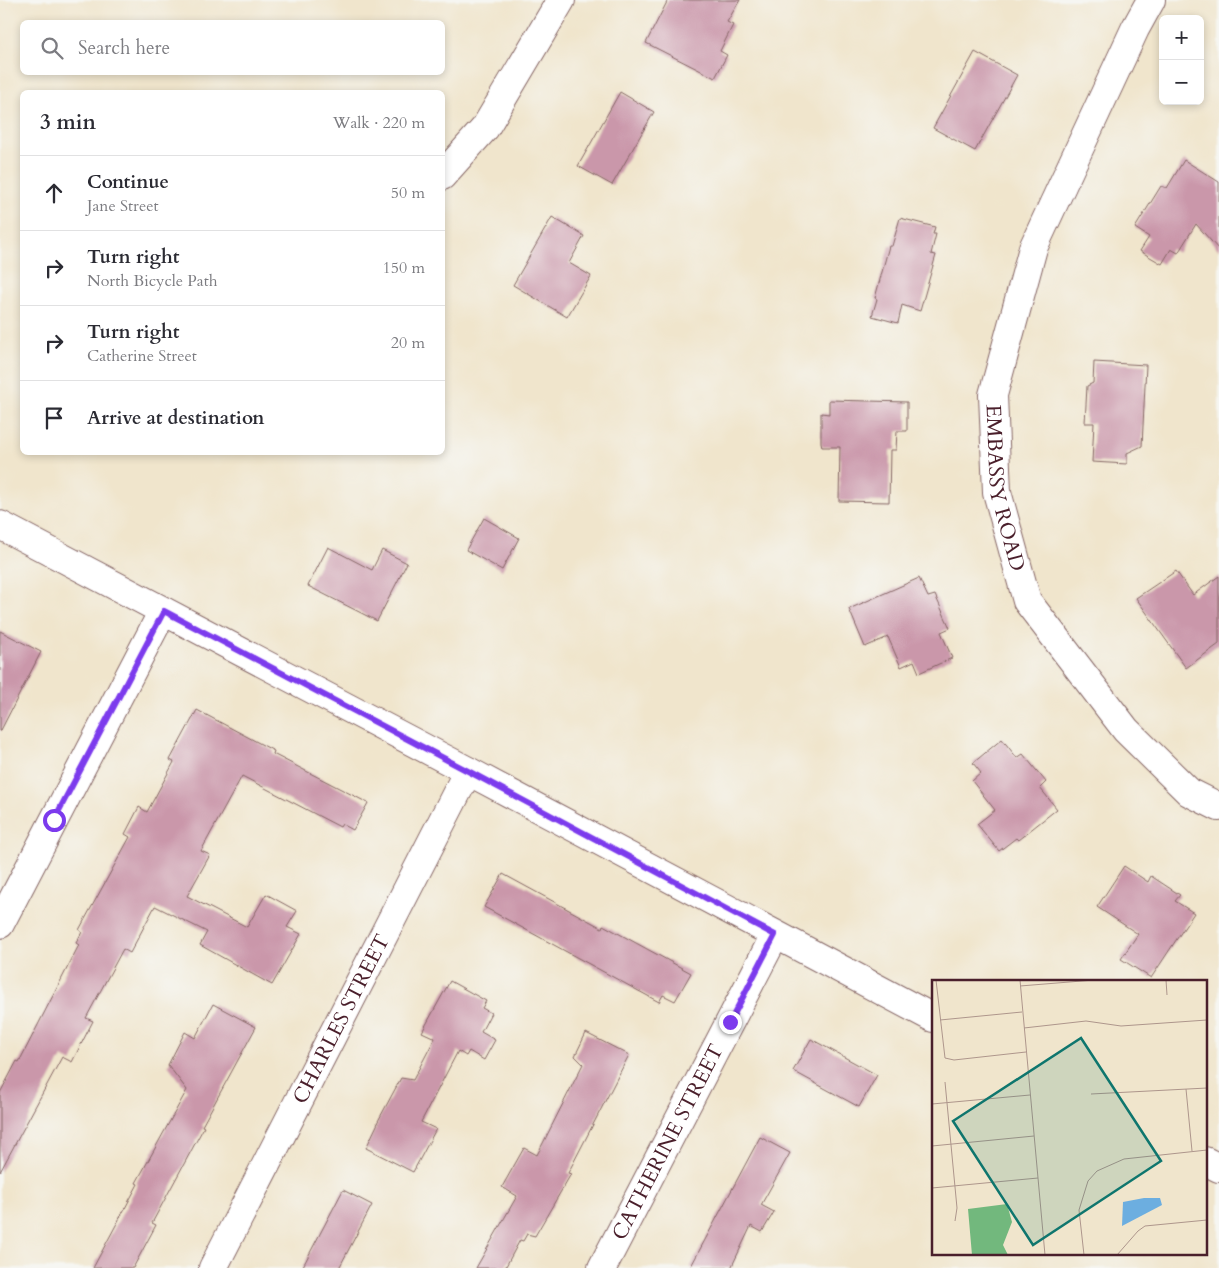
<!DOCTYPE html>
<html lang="en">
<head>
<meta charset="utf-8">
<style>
	body { margin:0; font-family:Cardo,serif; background:#f2f2f3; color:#2b2b33 }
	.controls { position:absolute; right:15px; top:15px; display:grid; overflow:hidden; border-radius:8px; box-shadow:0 2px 8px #0003 }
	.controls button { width:45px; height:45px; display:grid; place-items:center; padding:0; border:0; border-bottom:1px solid #e1e1e2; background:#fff; color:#2b2b33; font:25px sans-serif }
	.stop { position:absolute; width:15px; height:15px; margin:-11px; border:4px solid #7c3aed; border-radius:50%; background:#fff }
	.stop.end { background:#7c3aed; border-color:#fff; box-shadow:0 1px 5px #0008 }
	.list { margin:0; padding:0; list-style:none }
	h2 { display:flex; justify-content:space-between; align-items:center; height:65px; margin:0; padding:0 20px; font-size:21px }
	h2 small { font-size:16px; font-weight:400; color:#7c7c81 }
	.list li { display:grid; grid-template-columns:32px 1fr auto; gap:15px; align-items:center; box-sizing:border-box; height:75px; padding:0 20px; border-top:1px solid #e1e1e2 }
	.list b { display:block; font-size:19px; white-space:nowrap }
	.list p { margin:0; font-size:16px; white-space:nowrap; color:#7c7c81 }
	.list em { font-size:16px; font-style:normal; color:#7c7c81 }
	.icon { flex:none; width:28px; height:28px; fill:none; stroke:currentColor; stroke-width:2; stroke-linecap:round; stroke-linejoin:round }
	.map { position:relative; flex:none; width:1219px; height:1268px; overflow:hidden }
	.search { position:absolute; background:#fff; box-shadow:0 2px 8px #0003; left:20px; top:20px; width:425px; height:55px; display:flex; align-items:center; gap:12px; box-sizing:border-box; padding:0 18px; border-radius:8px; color:#7c7c81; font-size:19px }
	.panel { position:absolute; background:#fff; box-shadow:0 2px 8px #0003; left:20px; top:90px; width:425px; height:365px; border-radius:8px }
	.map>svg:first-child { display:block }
	.building { fill:#ca97aa }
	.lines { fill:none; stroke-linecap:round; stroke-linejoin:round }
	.minor-casing { stroke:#846463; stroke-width:30 }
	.minor { stroke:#fff; stroke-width:28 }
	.route { stroke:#7c3aed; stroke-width:6 }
	.labels { text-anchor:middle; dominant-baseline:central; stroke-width:4; stroke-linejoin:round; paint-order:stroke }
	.street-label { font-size:21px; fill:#4a1f2b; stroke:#f6f6f2 }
	.inset-road { fill:none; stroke:#ae968c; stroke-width:1 }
	.view { fill:#0f766e; fill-opacity:0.15; stroke:#0f766e; stroke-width:2.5 }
	.inset-edge { fill:none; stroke:#4a1f2b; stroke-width:2.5 }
</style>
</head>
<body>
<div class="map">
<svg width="1219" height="1268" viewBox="0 0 1219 1268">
	<rect width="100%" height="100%" fill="#f6f6f2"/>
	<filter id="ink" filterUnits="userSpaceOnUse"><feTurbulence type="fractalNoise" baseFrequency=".02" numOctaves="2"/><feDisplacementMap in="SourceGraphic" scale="10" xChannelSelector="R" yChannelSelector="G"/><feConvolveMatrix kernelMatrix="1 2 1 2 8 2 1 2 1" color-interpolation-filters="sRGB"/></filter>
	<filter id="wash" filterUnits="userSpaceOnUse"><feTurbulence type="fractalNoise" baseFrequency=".0096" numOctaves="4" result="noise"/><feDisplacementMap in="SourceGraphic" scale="20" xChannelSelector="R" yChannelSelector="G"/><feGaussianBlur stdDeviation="1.12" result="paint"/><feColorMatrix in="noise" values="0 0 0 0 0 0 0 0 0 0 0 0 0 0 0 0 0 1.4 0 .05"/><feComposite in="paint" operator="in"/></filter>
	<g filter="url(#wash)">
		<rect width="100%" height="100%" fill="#f0e5cc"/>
		<g id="blocks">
			<g class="building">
				<path d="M668,0H740L727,22L733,25L720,51L727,55L715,78L646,43Z"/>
				<path d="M975,52L1017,75L975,151L933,128Z"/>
				<path d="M620,92L654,112L612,185L578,166Z"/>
				<path d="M1184,160L1219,182V250L1196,224L1178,253L1171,249L1162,264L1140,251L1149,237L1135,228L1161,186L1167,188Z"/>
				<path d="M552,217L584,236L569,263L591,276L567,317L513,285Z"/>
				<path d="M900,218L935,227L933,234H936L931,254L936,255L920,311L902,305L898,323L872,316L877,299L875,298L889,246H892Z"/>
				<path d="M1094,362L1146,365L1142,446L1127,453V464L1092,462L1094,423H1085L1087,386L1093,383Z"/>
				<path d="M829,400L907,402V431H897L896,450H890L889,502L839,501L840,447H822L821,442V413L829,414Z"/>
				<path d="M484,518L519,538L502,570L466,550Z"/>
				<path d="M328,547L372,570L382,550L407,563L377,621L308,586Z"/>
				<path d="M1176,571L1193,595L1219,576V644L1186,668L1136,598Z"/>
				<path d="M919,578L928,597L935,595L950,628L941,632L952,658L919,673L914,661L901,667L888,637L865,647L849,609Z"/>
				<path d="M0,631L41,652L0,732Z"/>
				<path d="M197,710L274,751L273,754L368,803L353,830L342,824L340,827L242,776L201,851L210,855L187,896L247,927L266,894L297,911L287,927L301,934L272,985L200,945L207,932L155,906L130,953L123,949L86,1018L93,1021L72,1062L62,1057L0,1172V1093L17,1061L19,1062L79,945L76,943L82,932L79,930L130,837L125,834L139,807L147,812L174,762L170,760Z"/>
				<path d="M1002,739L1017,758L1023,754L1046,782L1040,788L1057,809L1018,840L1016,838L999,851L977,824L995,810L972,781L981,773L973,763Z"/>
				<path d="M1124,866L1148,882L1151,876L1180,895L1175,901L1194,913L1151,978L1121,959L1138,934L1097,907Z"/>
				<path d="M503,874L602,928L603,925L691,973L675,1001L663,995L659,1002L484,907Z"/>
				<path d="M450,981L486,1001L482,1008L491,1013L481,1032L495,1040L484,1060L469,1051L466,1056L458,1051L421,1122L436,1129L413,1172L366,1148L378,1123H377L401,1078L413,1080L435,1038L422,1032Z"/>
				<path d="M213,1004L256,1027L202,1126L204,1127L152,1223L156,1225L133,1268H93L138,1184L136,1183L187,1090L168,1065L185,1032L195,1038Z"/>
				<path d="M586,1033L629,1055L568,1173L571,1174L535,1236L527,1234L523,1241L520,1240L505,1268H476L517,1196L502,1187L524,1148L537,1155L583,1064L575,1056Z"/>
				<path d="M811,1039L877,1075L859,1107L793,1071Z"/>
				<path d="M760,1137L790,1153L761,1205L774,1212L762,1232L751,1226L731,1268H690Z"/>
				<path d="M343,1190L372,1205L339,1268H302Z"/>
			</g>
		</g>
	</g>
	<g filter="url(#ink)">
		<use href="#blocks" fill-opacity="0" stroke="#846463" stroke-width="1"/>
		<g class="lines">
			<defs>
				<g id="minor">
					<path id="s1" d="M1151,0L1135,29L1033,248L993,395L997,492L1027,601L1126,730L1189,792L1219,807"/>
					<path d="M442,176L485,128L561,0"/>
					<path d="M0,525L468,771L933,1018"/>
					<path d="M0,924L163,611"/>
					<path d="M1205,1161L1219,1168"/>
					<path id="s2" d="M213,1268L468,771"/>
					<path id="s3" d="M602,1268L775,935"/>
				</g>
			</defs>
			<use href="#minor" class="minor-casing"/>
			<use href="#minor" class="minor"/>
		</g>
	</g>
	<g class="lines" filter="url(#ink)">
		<path class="route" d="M54,820L164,611L468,771L775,935L730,1022"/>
	</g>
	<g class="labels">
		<g class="street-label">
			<text stroke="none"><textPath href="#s1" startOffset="521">EMBASSY ROAD</textPath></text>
			<text stroke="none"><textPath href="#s2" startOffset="280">CHARLES STREET</textPath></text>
			<text stroke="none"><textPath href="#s3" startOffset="142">CATHERINE STREET</textPath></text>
		</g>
	</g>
	<g transform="translate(932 980)">
		<rect width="275" height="275" fill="#f0e5cc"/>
		<path d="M75,224L80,242L71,265L76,275H40L36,229Z" fill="#72b87d"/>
		<path d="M212,218H228L230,225L190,246L191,222Z" fill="#6caee0"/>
		<path class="inset-road" d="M4,0L13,78L22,80L94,72M88,0L113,275M234,0L235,15M88,6L162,0M8,40L90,32M92,48L154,41L189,46L275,40M13,102L25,228L23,241M254,109L260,171M159,114L275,108M0,124L98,115M0,166L102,156M0,208L106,198M152,275L147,230L156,201L165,191L192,179L275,170M185,275L206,251L213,246L275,240"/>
		<path class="view" d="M149,58L229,181L101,265L21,141Z"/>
		<rect width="275" height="275" class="inset-edge"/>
	</g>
</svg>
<div class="controls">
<button>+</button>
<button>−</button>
</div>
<div class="stop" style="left:54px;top:820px"></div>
<div class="stop end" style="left:730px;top:1022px"></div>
<div class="search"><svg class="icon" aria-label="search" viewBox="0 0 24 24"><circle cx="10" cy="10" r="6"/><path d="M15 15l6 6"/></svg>Search here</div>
<section class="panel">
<h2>3 min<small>Walk · 220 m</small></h2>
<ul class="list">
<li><svg class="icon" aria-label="ahead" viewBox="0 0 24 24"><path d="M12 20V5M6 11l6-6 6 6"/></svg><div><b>Continue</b><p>Jane Street</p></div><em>50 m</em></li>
<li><svg class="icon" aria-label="right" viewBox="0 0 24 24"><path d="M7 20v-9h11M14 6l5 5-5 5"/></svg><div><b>Turn right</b><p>North Bicycle Path</p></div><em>150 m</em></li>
<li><svg class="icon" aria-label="right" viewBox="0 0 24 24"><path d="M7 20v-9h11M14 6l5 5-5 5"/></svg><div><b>Turn right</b><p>Catherine Street</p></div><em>20 m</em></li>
<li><svg class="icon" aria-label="arrive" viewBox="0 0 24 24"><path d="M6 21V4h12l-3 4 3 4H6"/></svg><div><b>Arrive at destination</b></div></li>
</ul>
</section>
</div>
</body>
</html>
